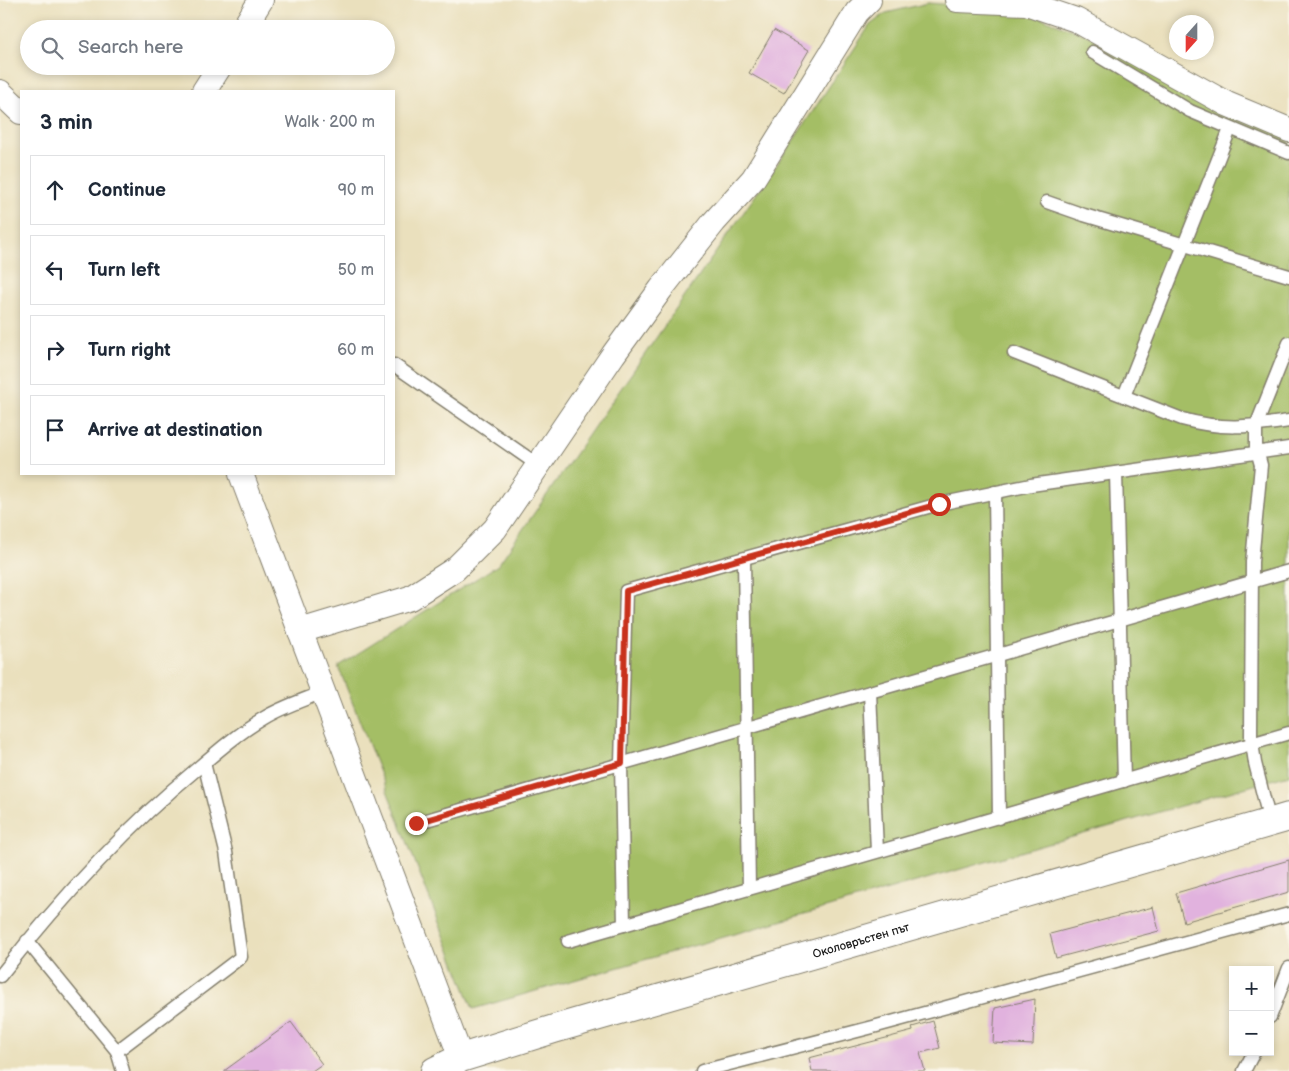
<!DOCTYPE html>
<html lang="en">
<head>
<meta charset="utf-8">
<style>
	body { margin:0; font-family:"Balsamiq Sans",sans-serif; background:#f2f2f3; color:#1f2937 }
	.controls { position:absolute; right:15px; bottom:15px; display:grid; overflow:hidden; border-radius:0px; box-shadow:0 2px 8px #0003 }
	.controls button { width:45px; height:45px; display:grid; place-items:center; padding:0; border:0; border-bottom:1px solid #e0e1e3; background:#fff; color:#1f2937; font:25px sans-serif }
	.compass { position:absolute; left:1169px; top:15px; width:45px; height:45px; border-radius:50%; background:#fff; box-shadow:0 2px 8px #0003; rotate:201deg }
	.stop { position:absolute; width:15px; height:15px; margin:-11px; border:4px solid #c8321e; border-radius:50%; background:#fff }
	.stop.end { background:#c8321e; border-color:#fff; box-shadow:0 1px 5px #0008 }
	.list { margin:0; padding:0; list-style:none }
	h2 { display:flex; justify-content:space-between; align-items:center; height:65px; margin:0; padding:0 20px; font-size:21px }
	h2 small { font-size:16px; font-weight:400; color:#747a83 }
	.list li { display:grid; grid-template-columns:32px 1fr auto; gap:15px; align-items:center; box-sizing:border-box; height:70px; margin:0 10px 10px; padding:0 10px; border:1px solid #e0e1e3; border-radius:0px }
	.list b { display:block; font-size:19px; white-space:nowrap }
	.list em { font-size:16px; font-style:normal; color:#747a83 }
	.icon { flex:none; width:28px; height:28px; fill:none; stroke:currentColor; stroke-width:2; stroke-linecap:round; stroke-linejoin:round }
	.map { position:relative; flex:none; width:1289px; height:1071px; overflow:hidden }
	.search { position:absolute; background:#fff; box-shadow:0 2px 8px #0003; left:20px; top:20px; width:375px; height:55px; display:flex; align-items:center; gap:12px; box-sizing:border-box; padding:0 18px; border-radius:28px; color:#747a83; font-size:19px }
	.panel { position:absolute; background:#fff; box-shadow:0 2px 8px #0003; left:20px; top:90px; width:375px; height:385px; border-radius:0px }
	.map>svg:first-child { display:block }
	.green { fill:#a4be65; stroke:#606d40 }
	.building { fill:#e1b2de }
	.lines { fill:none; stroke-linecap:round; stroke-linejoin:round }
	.lane-casing { stroke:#837e6c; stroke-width:15 }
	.street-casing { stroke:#837e6c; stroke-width:26 }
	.secondary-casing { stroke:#837e6c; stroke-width:30 }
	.lane { stroke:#fff; stroke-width:12 }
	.street { stroke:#fff; stroke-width:24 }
	.secondary { stroke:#fff; stroke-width:28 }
	.route { stroke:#c8321e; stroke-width:6 }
	.labels { text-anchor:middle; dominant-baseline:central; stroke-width:5; stroke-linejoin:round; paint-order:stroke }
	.street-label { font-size:12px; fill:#1c1c1c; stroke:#fbf7ec }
</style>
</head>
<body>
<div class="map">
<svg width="1289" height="1071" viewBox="0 0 1289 1071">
	<rect width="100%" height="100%" fill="#fbf7ec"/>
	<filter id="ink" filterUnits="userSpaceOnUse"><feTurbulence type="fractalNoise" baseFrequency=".02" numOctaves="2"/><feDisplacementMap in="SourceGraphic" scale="10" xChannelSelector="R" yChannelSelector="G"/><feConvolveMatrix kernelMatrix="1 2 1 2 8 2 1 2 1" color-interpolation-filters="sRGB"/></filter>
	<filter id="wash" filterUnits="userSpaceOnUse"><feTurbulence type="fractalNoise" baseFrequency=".0096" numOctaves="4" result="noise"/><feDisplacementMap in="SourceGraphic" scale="20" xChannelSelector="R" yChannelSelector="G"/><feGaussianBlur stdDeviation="1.12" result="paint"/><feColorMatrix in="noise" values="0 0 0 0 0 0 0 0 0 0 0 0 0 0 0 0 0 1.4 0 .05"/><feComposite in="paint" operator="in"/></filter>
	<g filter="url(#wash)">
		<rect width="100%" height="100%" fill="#eae0bd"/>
		<path class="green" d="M928,3L1020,10L1105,42L1289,138V775L473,1009L338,666L498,565L787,150L870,25L886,13Z"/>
		<g id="blocks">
			<g class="building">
				<path d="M774,30L809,50L784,93L749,73Z"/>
				<path d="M1289,860V892L1184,922L1176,893Z"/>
				<path d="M1153,907L1159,931L1056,958L1050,934Z"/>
				<path d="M1035,999L1033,1045L993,1043L995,1008Z"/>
				<path d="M933,1021L940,1048L920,1053L925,1071H812L809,1058L913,1031L912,1027Z"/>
				<path d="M291,1022L322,1064L312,1071H224Z"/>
			</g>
		</g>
	</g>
	<g filter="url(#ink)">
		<use href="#blocks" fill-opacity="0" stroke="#837e6c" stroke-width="1"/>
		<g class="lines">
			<defs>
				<g id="lane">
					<path d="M1092,52L1190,111L1289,153"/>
					<path d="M1047,202L1084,215L1289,276"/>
					<path d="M1014,353L1182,419C1221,430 1249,427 1289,421"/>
					<path d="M394,365L538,465"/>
					<path d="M1124,396L1230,129"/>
					<path d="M1116,473L1124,781"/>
					<path d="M995,492L999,818"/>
					<path d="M744,559L749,888"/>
					<path d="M870,692L877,851"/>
					<path d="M1270,822L1255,763L1251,736L1252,562L1261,465L1256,447V426L1289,343"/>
					<path d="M416,823L1289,571"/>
					<path d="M624,925L621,763L626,591L939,504L1031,485L1289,448"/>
					<path d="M27,941L117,1051L123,1071"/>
					<path d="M568,941L1289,733"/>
					<path d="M0,976C59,901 124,829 198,768C219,750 240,732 264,718C282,707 304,700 323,692"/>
					<path d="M1270,1017L1289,968"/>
					<path d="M117,1051L241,957L226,852L204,763"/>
					<path d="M702,1071L873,1027L1289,914"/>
					<path d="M1244,1071L1254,1052"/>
				</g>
				<g id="street">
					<path d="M957,0L1026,3L1076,20L1227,104L1289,130"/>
					<path d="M243,29L261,0"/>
					<path d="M204,91L220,66"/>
					<path d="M0,92L21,112"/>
					<path d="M241,474L461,1058"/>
					<path d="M300,631L410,598L455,569L495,529L613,355L661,289L714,222L753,179L857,12L869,0"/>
				</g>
				<g id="secondary">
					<path id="s1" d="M435,1071L461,1058L554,1029L1289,817"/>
				</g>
			</defs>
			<use href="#lane" class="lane-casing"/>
			<use href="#street" class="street-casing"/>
			<use href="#secondary" class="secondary-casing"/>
			<use href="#lane" class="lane"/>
			<use href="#street" class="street"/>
			<use href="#secondary" class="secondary"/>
		</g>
	</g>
	<g class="lines" filter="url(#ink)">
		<path class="route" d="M416,823L622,763L626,591L939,504"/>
	</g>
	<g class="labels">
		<g class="street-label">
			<text stroke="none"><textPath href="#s1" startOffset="446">Околовръстен път</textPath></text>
		</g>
	</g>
</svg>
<div class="controls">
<button>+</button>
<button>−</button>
</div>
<svg class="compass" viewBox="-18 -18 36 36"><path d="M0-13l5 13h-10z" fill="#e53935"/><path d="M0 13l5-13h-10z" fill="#747a83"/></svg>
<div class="stop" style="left:939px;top:504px"></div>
<div class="stop end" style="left:416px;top:823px"></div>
<div class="search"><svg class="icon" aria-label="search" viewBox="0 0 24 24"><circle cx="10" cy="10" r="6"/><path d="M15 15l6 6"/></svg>Search here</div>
<section class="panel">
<h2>3 min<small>Walk · 200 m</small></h2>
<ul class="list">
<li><svg class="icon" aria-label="ahead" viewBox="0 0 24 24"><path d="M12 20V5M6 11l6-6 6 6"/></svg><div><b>Continue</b></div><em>90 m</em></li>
<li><svg class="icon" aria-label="left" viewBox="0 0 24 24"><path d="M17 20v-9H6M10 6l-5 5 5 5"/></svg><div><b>Turn left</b></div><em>50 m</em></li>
<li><svg class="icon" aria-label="right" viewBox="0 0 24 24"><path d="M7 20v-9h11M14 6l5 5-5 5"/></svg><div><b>Turn right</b></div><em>60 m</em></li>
<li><svg class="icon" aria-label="arrive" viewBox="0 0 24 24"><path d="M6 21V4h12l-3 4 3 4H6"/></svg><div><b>Arrive at destination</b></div></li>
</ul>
</section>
</div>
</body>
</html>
